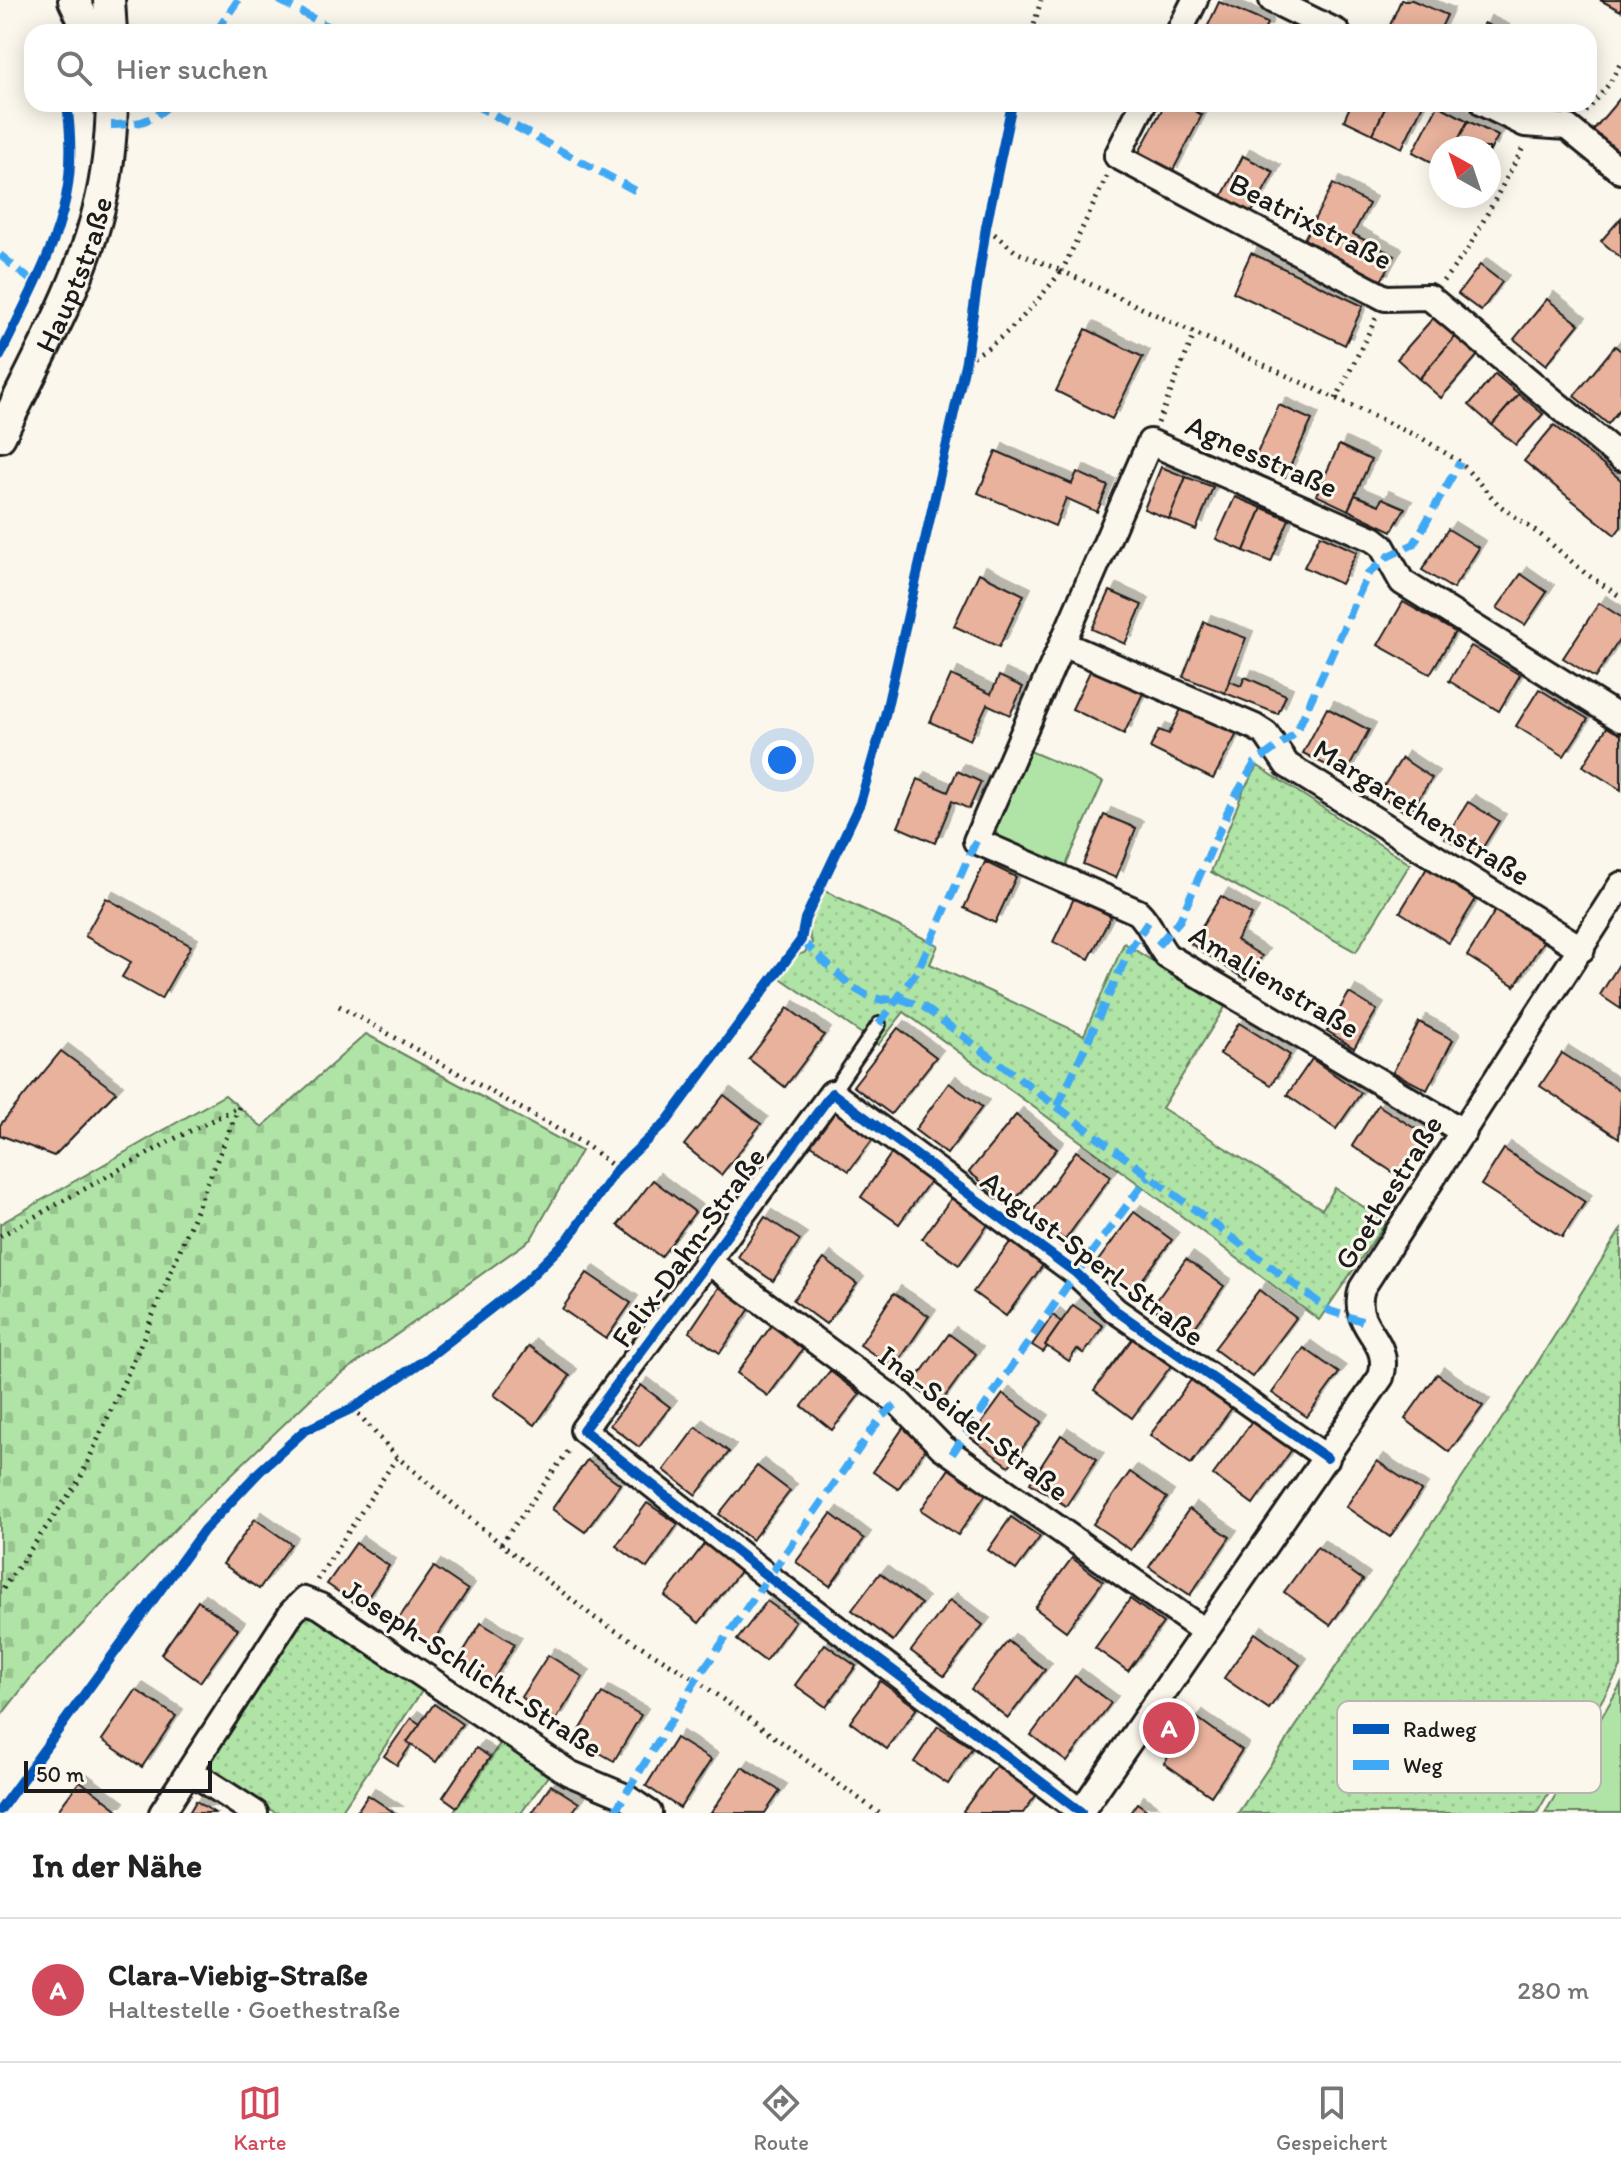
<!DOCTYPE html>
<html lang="de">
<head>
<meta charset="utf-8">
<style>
	body { margin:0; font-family:Itim,sans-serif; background:#f2f2f2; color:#222 }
	.compass { position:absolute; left:1429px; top:136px; width:72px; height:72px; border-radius:50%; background:#fff; box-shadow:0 4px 20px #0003; rotate:320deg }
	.scale { position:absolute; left:24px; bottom:20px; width:188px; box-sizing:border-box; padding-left:8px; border:4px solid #1c1c1c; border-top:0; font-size:22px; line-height:28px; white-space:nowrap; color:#1c1c1c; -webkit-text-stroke:6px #fbf7ec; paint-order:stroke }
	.you { position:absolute; left:782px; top:760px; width:28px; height:28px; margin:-20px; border:6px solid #fff; border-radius:50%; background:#1a73e8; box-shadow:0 0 0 12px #1a73e833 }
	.badge { display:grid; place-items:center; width:52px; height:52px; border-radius:50%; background:#d1495b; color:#fff; font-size:26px; font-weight:700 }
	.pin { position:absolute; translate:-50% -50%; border:4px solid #fff; box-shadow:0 2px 8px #0006 }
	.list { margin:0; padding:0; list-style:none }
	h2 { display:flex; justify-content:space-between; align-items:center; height:104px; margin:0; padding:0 32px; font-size:34px }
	h2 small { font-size:26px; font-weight:400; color:#767676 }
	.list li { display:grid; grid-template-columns:52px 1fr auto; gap:24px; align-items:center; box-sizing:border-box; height:144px; padding:0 32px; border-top:2px solid #e0e0e0 }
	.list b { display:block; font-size:30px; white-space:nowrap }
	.list p { margin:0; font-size:26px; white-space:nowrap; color:#767676 }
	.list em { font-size:26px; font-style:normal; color:#767676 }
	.icon { flex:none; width:44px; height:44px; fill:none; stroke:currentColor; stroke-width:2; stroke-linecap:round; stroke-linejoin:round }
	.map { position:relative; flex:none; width:1621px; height:1813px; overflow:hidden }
	.search { position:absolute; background:#fff; box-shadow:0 4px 20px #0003; left:24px; right:24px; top:24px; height:88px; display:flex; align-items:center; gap:20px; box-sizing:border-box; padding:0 28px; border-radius:24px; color:#767676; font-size:30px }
	.sheet { height:248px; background:#fff }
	nav { display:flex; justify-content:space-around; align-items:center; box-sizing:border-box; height:112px; border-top:2px solid #e0e0e0; background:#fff; font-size:22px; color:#767676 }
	nav a { display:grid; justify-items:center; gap:4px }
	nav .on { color:#d1495b }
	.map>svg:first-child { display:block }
	.grass { fill:url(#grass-dots); stroke:#668061; stroke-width:2 }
	.cemetery { fill:url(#cemetery-stones); stroke:#668061; stroke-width:2 }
	.garden { fill:#b0e4a6; stroke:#668061; stroke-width:2 }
	.building { fill:#e8b29c; stroke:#1c1c1c; stroke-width:2; filter:url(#shadow) }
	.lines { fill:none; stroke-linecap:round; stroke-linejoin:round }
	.service-casing { stroke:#1c1c1c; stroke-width:18 }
	.minor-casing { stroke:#1c1c1c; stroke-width:30 }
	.tertiary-casing { stroke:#1c1c1c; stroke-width:36 }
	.path { stroke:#1c1c1c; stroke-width:5; stroke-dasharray:2 6; stroke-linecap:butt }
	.service { stroke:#fbf7ec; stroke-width:12 }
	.minor { stroke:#fbf7ec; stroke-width:24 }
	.tertiary { stroke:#fbf7ec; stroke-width:30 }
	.quiet { stroke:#3fa9f5; stroke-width:8; stroke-dasharray:16 8; stroke-linecap:butt }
	.cycleway-casing { stroke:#fbf7ec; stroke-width:15 }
	.cycleway { stroke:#0057b8; stroke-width:10 }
	.labels { text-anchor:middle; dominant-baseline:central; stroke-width:6; stroke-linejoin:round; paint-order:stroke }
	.street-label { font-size:30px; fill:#1c1c1c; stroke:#fbf7ec }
	.key { fill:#fbf7ec; stroke:#b8b5ae; stroke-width:2 }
	.key-label { font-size:22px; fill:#1c1c1c }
</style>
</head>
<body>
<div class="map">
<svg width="1621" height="1813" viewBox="0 0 1621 1813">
	<defs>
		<pattern id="grass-dots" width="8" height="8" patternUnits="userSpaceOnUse" patternTransform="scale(2)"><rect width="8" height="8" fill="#b0e4a6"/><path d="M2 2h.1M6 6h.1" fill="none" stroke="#97c38e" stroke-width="1.8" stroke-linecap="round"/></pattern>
		<pattern id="cemetery-stones" width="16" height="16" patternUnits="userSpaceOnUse" patternTransform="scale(2)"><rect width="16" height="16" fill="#b0e4a6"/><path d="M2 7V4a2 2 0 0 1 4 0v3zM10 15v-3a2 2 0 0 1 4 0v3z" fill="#97c38e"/></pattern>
		<filter id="shadow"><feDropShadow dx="7" dy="-7" stdDeviation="0" flood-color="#0004"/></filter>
	</defs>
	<rect width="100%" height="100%" fill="#fbf7ec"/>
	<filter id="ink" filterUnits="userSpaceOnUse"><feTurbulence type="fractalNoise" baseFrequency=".0125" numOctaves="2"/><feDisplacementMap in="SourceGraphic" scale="16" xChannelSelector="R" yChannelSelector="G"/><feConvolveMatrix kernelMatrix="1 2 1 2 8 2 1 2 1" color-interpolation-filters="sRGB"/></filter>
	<g filter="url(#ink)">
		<g class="grass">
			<path d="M1258,766L1410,864L1356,952L1211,872L1244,789Z"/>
			<path d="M825,891L938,945L930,964L1084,1035L1124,943L1225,1007L1162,1108L1322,1209L1335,1188L1386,1222L1319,1320L1147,1190L904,1012L878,1045L779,977C786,967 792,955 804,953L812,943C804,924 815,907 825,891Z"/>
			<path d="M1621,1229V1667L1537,1813H1238L1515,1399Z"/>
			<path d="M307,1617H315L422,1691L340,1813H276L212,1773L208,1764L301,1622Z"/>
			<path d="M501,1742L548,1776L521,1813H453Z"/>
		</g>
		<path class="cemetery" d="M366,1034L581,1151L531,1239L323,1387L193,1511L33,1675L0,1717V1224L225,1095L262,1127Z"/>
		<g class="garden">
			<path d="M1025,749L1103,782L1063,872L999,839L993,825Z"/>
			<path d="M1621,1684V1813H1545Z"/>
		</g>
		<g class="building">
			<path d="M1401,0H1412L1447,15L1439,32H1387Z"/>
			<path d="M1600,0H1621V11Z"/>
			<path d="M1219,2L1267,23L1264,32H1205Z"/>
			<path d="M1484,23L1503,32H1480Z"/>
			<path d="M1621,97V162L1589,135Z"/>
			<path d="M1165,104H1182L1202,115L1171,174L1137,156Z"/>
			<path d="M1351,104H1387L1373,134L1344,120Z"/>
			<path d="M1387,104H1423L1402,148L1373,134Z"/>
			<path d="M1507,104H1532L1527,114Z"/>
			<path d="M1438,105L1468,121L1454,148H1441V167L1413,152Z"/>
			<path d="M1468,121L1498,136L1489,153V148H1454Z"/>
			<path d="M1243,156L1274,172L1251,214L1221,198Z"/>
			<path d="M1333,184L1369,204L1353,234L1395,256L1381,281L1304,239Z"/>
			<path d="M1621,218V258L1601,241Z"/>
			<path d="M1251,253L1363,306L1345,345L1233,292Z"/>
			<path d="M1480,265L1502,282L1481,311L1458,294Z"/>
			<path d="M1547,299L1579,324L1546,365L1514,339Z"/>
			<path d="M1434,317L1456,336L1419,379L1397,359Z"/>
			<path d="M1086,329L1143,357L1112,419L1056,391Z"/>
			<path d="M1456,336L1478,355L1441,398L1419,379Z"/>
			<path d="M1615,346L1621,351V408L1608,424L1574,396Z"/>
			<path d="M1495,374L1519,394L1492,425L1469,405Z"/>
			<path d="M1519,394L1543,414L1516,445L1492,425Z"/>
			<path d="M1279,405L1312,420L1285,477L1253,462Z"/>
			<path d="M1554,425L1621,480V527L1615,535L1524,461Z"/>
			<path d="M1339,445L1371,460L1348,510L1316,495Z"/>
			<path d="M996,451L1072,484L1077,472L1108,486L1097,512L1066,498L1055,526L978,493Z"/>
			<path d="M1161,467L1186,477L1169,519L1144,509Z"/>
			<path d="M1186,477L1213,487L1196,530L1169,519Z"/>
			<path d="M1355,495L1379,505L1382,498L1405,508L1392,531L1348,510Z"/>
			<path d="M1235,497L1262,508L1244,551L1216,539Z"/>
			<path d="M1262,508L1289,519L1271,562L1244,551Z"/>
			<path d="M1448,529L1479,548L1453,589L1422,570Z"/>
			<path d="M1320,535L1357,552L1341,584L1304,567Z"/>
			<path d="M979,573L1024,595L999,647L954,626Z"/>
			<path d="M1521,574L1547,592L1525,625L1497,608Z"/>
			<path d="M1110,591L1142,605L1125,644L1092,629Z"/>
			<path d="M1403,602L1455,632L1430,674L1378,645Z"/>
			<path d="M1599,603L1621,617V637L1595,678L1563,658Z"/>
			<path d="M1204,622L1246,638L1225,693L1183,677Z"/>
			<path d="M1471,646L1520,675L1499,711L1449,681Z"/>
			<path d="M1093,665L1145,689L1124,734L1072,709Z"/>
			<path d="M951,675L991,694L999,676L1023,687L1010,715L987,704L970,740L930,722Z"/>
			<path d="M1245,677L1286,695L1278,714L1225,693L1229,681L1241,686Z"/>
			<path d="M1539,689L1588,719L1564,756L1516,726Z"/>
			<path d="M1184,703L1239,730L1213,779L1150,748L1159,730L1169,734Z"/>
			<path d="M1327,708L1369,730L1345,775L1303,753Z"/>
			<path d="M1607,727L1621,735V790L1583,766Z"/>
			<path d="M1402,758L1432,778L1408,814L1378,795Z"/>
			<path d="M957,771L981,782L969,809L952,801L935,843L898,827L918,779L948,792Z"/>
			<path d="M1468,802L1499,821L1477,857L1445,838Z"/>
			<path d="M1104,815L1136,828L1116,878L1083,864Z"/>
			<path d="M985,862L1016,877L995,923L964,908Z"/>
			<path d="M1427,868L1476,899L1449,943L1400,912Z"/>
			<path d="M1221,896L1252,915L1236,940L1262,956L1246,980L1191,944Z"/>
			<path d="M106,898L191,946L161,999L122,977L131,962L85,936Z"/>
			<path d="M1074,898L1111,916L1089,959L1053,942Z"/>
			<path d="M1495,911L1544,940L1515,986L1467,956Z"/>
			<path d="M1621,961V1009L1600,995Z"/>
			<path d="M1349,993L1377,1010L1354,1048L1327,1031Z"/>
			<path d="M788,1008L824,1035L785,1087L749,1059Z"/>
			<path d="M1419,1022L1453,1040L1427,1090L1393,1072Z"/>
			<path d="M1239,1023L1290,1055L1271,1085L1220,1054Z"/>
			<path d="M898,1028L936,1057L891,1114L853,1086Z"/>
			<path d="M61,1051L116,1092L54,1156L0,1135V1125Z"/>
			<path d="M1562,1053L1621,1091L1619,1138L1540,1086Z"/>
			<path d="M1312,1059L1361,1093L1336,1129L1287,1095Z"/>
			<path d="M949,1083L982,1107L947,1154L915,1130Z"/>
			<path d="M724,1095L761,1124L721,1175L684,1145Z"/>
			<path d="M1378,1105L1425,1135L1399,1176L1352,1146Z"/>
			<path d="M836,1107L876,1135L849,1171L810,1144Z"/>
			<path d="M1016,1115L1057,1149L1011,1205L969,1172Z"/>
			<path d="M1504,1149L1585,1202L1562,1237L1481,1185Z"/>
			<path d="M1076,1151L1111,1176L1065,1240L1030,1215Z"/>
			<path d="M891,1154L930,1181L899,1224L861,1197Z"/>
			<path d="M653,1180L695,1212L661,1257L618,1225Z"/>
			<path d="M953,1196L990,1222L959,1265L922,1239Z"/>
			<path d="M1134,1212L1172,1240L1132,1293L1095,1265Z"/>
			<path d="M765,1217L800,1240L773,1281L738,1257Z"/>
			<path d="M1011,1241L1043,1265L1006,1316L973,1292Z"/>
			<path d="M824,1259L857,1284L826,1324L793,1300Z"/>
			<path d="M1186,1259L1224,1286L1190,1334L1152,1307Z"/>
			<path d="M587,1273L631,1303L606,1339L562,1309Z"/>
			<path d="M720,1286L751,1307L720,1353L689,1332Z"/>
			<path d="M1259,1290L1296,1318L1252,1377L1214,1349Z"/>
			<path d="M894,1293L929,1316L894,1368L860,1345Z"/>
			<path d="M1073,1305L1103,1326L1084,1354L1077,1349L1069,1361L1045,1345Z"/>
			<path d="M1053,1315L1061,1322L1045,1345L1047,1347L1043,1352L1032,1345Z"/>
			<path d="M772,1325L803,1349L768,1396L737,1373Z"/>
			<path d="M949,1334L976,1354L939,1405L912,1385Z"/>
			<path d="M1133,1338L1171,1366L1132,1418L1094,1390Z"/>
			<path d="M529,1346L570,1376L535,1425L494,1395Z"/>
			<path d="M1304,1348L1339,1373L1307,1417L1272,1393Z"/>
			<path d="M830,1371L860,1394L832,1430L802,1406Z"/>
			<path d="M1437,1374L1483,1406L1449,1452L1405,1419Z"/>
			<path d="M1194,1376L1234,1405L1191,1464L1150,1435Z"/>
			<path d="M641,1385L670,1407L639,1447L610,1425Z"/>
			<path d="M1003,1394L1042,1422L1009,1466L971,1438Z"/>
			<path d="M1254,1419L1293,1448L1253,1504L1213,1475Z"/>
			<path d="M696,1427L729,1452L696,1495L664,1470Z"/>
			<path d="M903,1428L928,1445L898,1489L873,1472Z"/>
			<path d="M1061,1435L1097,1459L1066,1506L1030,1483Z"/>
			<path d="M587,1460L620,1484L585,1532L552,1509Z"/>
			<path d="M1377,1461L1421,1491L1390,1537L1346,1507Z"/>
			<path d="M953,1463L990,1488L958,1535L921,1510Z"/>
			<path d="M757,1466L790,1491L752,1540L719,1514Z"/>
			<path d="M1130,1472L1167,1498L1131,1550L1093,1524Z"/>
			<path d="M647,1503L678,1524L647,1568L616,1546Z"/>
			<path d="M1189,1509L1230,1537L1190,1595L1149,1567Z"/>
			<path d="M831,1514L864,1539L830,1586L796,1562Z"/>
			<path d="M1011,1517L1040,1537L1016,1570L988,1550Z"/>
			<path d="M255,1519L291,1544L259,1589L223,1564Z"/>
			<path d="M356,1543L389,1566L361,1607L327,1584Z"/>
			<path d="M705,1543L741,1570L699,1623L665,1596Z"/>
			<path d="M1317,1547L1363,1580L1330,1625L1284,1592Z"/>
			<path d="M1072,1558L1103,1581L1066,1631L1035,1608Z"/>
			<path d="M434,1567L468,1590L430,1647L395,1624Z"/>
			<path d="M880,1573L921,1604L893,1641L852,1610Z"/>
			<path d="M1130,1599L1163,1623L1128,1671L1095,1648Z"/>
			<path d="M950,1600L983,1625L944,1676L911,1651Z"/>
			<path d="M198,1601L238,1629L200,1682L161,1654Z"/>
			<path d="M767,1601L795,1621L765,1661L737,1640Z"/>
			<path d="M481,1623L515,1644L491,1683L457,1662Z"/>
			<path d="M1255,1633L1300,1665L1269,1709L1224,1678Z"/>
			<path d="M1008,1641L1045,1670L1008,1718L971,1689Z"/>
			<path d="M825,1644L856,1666L826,1707L795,1685Z"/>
			<path d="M548,1655L583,1677L556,1720L521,1697Z"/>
			<path d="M1075,1676L1111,1703L1067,1762L1031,1735Z"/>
			<path d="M880,1681L917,1708L887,1749L850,1722Z"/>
			<path d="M136,1690L176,1716L142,1767L102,1740Z"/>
			<path d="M602,1693L641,1715L614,1761L575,1739Z"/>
			<path d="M434,1704L462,1724L436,1762L407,1742Z"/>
			<path d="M1196,1717L1242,1750L1211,1796L1164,1763Z"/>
			<path d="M411,1718L420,1724L407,1742L411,1745L397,1765L384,1756Z"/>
			<path d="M938,1726L972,1748L948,1784L914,1762Z"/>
			<path d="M676,1738L711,1760L680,1808L646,1786Z"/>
			<path d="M476,1748L490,1757L457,1807L443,1797Z"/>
			<path d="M997,1765L1037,1794L1023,1813H965L963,1811Z"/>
			<path d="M742,1767L780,1791L765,1813H711Z"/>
			<path d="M80,1781L117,1809L115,1813H56Z"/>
			<path d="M551,1785L579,1803L572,1813H532Z"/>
			<path d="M368,1795L395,1813H356Z"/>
			<path d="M196,1801L215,1813H189Z"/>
			<path d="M1137,1803L1151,1813H1130Z"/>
		</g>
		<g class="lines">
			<defs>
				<path id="service" d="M832,1093L879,1024"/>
				<g id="minor">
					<path d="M1272,0L1337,32"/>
					<path d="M1179,32L1195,0"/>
					<path d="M1143,104L1117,156L1385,298L1429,297L1621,458"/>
					<path d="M1484,104L1525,124L1567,127L1621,171"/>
					<path d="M1063,644L1255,727L1266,734L1287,765L1582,949"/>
					<path d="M1464,1132L1167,956C1155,942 1152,925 1138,912L976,841L1150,442L1373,539L1382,546L1402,582L1621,719"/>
					<path d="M706,1260L899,1403L942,1447L1204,1631"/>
					<path d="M190,1771L255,1813"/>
					<path d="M1081,1812L770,1578L583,1430L832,1093L1076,1273L1115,1310L1327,1458"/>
					<path d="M162,1813L292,1612L304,1600L320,1606L569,1773L624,1796L649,1813"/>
					<path d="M1080,1813L1381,1377C1393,1337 1349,1329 1362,1288L1621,885"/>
				</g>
				<g id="tertiary">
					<path d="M74,0L89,32"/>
					<path d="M109,0L111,32"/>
					<path id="s1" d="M0,436C34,365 81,284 99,208C108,174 111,139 112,104"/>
				</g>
			</defs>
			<use href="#service" class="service-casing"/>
			<use href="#minor" class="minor-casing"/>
			<use href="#tertiary" class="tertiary-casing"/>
			<g class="path">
				<path d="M1032,32L1041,0"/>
				<path d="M1586,112L1610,83L1621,62"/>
				<path d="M1107,176L1062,271L1423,439L1460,462L1499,505L1542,536L1585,573L1621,597"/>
				<path d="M1443,281L1467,251L1524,146"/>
				<path d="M966,360C1007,341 1033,305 1062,271L1016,252L987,228"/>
				<path d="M1336,399L1376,318"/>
				<path d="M1158,423L1194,335"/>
				<path d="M339,1006L586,1145L617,1169"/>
				<path d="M0,1236L176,1138L239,1107L140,1346L80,1479L0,1593"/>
				<path d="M353,1408L397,1457L501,1544L595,1618L696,1680L879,1813"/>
				<path d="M501,1544L571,1447"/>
				<path d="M317,1580L397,1457"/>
				<path d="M0,1810L204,1530L260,1471L304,1431L353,1408L426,1359L525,1282L568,1239L617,1169L667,1121L801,940L805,919L860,803L884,720L966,360L986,227L1012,104"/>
			</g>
			<use href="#service" class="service"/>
			<use href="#minor" class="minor"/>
			<use href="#tertiary" class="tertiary"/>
			<g class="quiet">
				<path d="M279,0L338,32"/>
				<path d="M216,32L238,0"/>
				<path d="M473,104L638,192"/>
				<path d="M111,125C135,125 153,122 170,104"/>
				<path d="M0,255L34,283"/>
				<path d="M801,940L852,987L866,995L882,1000L898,998L924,1007L1330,1311L1362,1321"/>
				<path d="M1158,945L1180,920L1232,802L1255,763L1296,733L1368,574L1389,556L1414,544L1460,462"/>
				<path d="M879,1024L918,970L976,841"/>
				<path d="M1058,1106L1130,949L1148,922"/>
				<path d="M952,1454L1067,1286L1149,1176"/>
				<path d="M614,1813L696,1680L882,1416L899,1403"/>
			</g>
			<defs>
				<g id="cycleway">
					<path d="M0,356C24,305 55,252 66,197C72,167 71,133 67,104"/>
					<path d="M0,1810L204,1530L260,1471L304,1431L353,1408L426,1359L525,1282L568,1239L617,1169L667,1121L801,940L805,919L860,803L884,720L966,360L986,227L1012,104"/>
					<path d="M1081,1812L770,1578L583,1430L832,1093L1076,1273L1115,1310L1327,1458"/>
				</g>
			</defs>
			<use href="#cycleway" class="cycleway-casing"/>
			<use href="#cycleway" class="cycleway"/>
		</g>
	</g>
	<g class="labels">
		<g class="street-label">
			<text transform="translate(1311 221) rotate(27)">Beatrixstraße</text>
			<text stroke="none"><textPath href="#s1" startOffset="178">Hauptstraße</textPath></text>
			<text transform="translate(1262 456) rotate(24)">Agnesstraße</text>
			<text transform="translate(1422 812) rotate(32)">Margarethenstraße</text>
			<text transform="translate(1275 981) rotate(31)">Amalienstraße</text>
			<text transform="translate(1388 1192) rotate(-58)">Goethestraße</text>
			<text transform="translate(688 1247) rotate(-54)">Felix-Dahn-Straße</text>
			<text transform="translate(1093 1258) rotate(37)">August-Sperl-Straße</text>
			<text transform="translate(974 1423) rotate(38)">Ina-Seidel-Straße</text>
			<text transform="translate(473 1668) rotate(33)">Joseph-Schlicht-Straße</text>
		</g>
	</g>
	<rect x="1337" y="1701" width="264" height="92" rx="12" class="key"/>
	<rect x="1353" y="1724" width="36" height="10" fill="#0057b8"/>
	<rect x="1353" y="1760" width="36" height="10" fill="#3fa9f5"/>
	<g class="key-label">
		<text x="1403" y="1737">Radweg</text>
		<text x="1403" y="1773">Weg</text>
	</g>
</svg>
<svg class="compass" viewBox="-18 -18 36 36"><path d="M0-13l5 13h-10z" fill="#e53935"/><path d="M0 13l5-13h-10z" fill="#767676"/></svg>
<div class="scale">50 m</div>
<div class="you"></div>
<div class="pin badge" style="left:1169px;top:1728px">A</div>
<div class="search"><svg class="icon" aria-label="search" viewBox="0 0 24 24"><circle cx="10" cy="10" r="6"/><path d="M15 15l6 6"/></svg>Hier suchen</div>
</div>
<section class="sheet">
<h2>In der Nähe<small></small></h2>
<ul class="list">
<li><span class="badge">A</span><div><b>Clara-Viebig-Straße</b><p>Haltestelle · Goethestraße</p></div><em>280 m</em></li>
</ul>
</section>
<nav>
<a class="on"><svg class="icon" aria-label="map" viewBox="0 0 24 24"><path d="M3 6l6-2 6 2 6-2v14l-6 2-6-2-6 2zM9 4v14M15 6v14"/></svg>Karte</a>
<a><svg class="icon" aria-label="directions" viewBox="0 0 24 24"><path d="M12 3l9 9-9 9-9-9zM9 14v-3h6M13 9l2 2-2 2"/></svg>Route</a>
<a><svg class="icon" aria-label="saved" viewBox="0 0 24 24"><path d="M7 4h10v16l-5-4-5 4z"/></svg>Gespeichert</a>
</nav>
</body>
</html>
